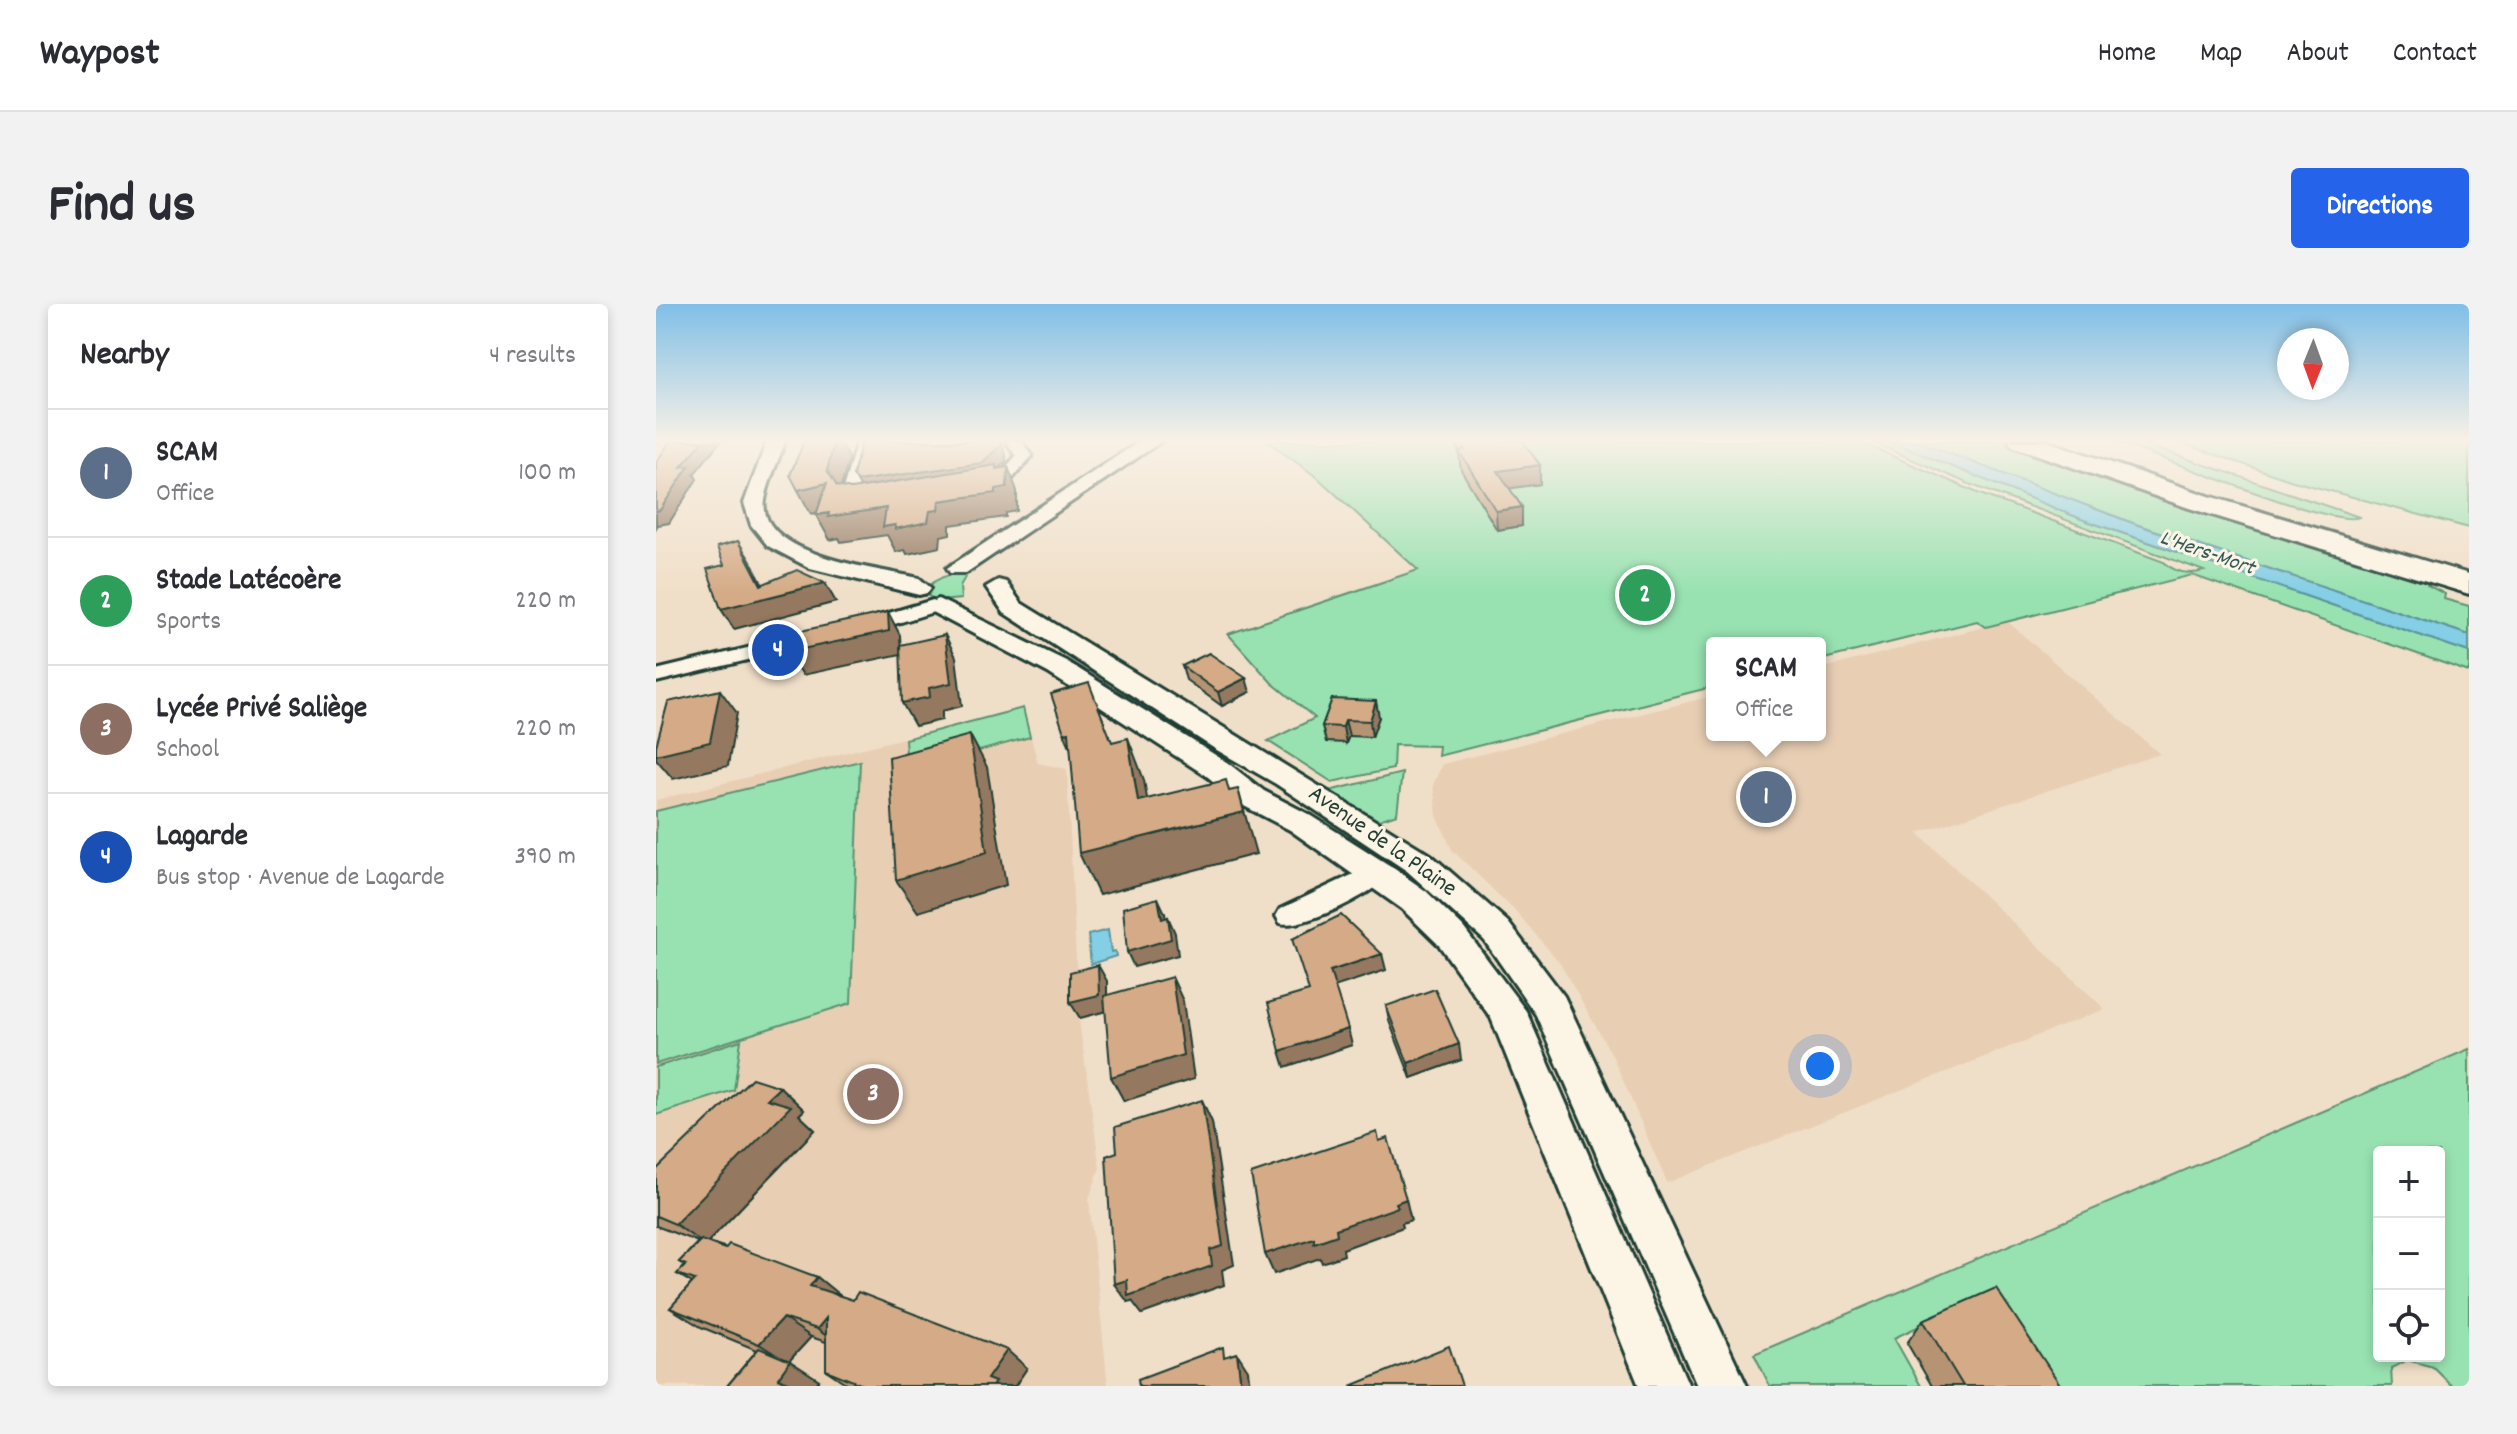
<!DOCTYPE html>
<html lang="en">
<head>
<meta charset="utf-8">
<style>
	body { margin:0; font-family:Dekko,sans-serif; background:#f2f2f3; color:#2b2b33 }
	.controls { position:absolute; right:24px; bottom:24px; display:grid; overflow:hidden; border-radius:8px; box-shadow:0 4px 12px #0003 }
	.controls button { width:72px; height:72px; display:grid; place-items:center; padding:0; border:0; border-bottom:2px solid #e1e1e2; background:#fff; color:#2b2b33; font:40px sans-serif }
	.compass { position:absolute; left:1621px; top:24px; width:72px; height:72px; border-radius:50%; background:#fff; box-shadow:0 4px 12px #0003; rotate:181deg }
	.you { position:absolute; left:1164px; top:762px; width:28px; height:28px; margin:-20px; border:6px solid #fff; border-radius:50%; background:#1a73e8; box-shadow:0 0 0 12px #1a73e833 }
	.badge { display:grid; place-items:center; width:52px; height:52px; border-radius:50%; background:#2563eb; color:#fff; font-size:26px; font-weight:700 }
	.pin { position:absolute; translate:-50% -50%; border:4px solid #fff; box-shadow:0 2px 8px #0006 }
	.popup { position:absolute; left:1050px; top:333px; width:120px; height:104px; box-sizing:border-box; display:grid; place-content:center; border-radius:8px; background:#fff; filter:drop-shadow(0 2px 6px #0005); font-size:26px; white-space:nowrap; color:#7c7c81 }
	.popup b { font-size:30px; color:#2b2b33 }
	.popup::after { content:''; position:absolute; left:50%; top:100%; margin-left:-16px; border:16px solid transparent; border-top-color:#fff }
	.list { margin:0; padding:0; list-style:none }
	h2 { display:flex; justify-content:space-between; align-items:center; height:104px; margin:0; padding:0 32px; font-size:34px }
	h2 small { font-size:26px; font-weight:400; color:#7c7c81 }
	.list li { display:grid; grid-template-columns:52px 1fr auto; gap:24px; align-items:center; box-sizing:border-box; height:128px; padding:0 32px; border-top:2px solid #e1e1e2 }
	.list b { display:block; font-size:30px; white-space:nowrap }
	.list p { margin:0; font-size:26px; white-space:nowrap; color:#7c7c81 }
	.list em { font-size:26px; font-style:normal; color:#7c7c81 }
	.icon { flex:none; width:44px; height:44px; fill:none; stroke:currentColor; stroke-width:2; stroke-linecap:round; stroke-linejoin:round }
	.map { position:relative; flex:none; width:1813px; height:1082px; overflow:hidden; border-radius:8px }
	header { display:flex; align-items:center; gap:48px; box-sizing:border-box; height:112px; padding:0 40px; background:#fff; border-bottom:2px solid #e1e1e2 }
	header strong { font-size:38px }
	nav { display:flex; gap:44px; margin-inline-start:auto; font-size:28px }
	.intro { display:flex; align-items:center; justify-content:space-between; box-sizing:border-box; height:192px; padding:0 48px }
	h1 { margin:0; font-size:56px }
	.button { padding:20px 36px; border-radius:8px; background:#2563eb; color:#fff; font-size:28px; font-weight:700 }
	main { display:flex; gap:48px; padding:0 48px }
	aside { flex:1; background:#fff; border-radius:8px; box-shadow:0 4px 12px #0003 }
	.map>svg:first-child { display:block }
	.built { fill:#e8cfb4 }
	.green { fill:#98e2b1; stroke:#5c9072; stroke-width:2; fill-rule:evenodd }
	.water { fill:#84cfe5; stroke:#5c959e; stroke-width:2 }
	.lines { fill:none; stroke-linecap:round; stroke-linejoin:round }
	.minor-casing { stroke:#1f3d34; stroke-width:6 }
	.tertiary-casing { stroke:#1f3d34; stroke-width:6 }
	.motorway-casing { stroke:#1f3d34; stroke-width:6 }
	.minor { fill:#fcf5e5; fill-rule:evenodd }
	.tertiary { fill:#fcf5e5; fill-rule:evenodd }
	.motorway { fill:#fcf5e5; fill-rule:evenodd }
	.wall { fill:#b69373; stroke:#1f3d34; stroke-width:2 }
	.shaded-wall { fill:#94785e; stroke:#1f3d34; stroke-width:2 }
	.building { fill:#d4ab86; stroke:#1f3d34; stroke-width:2 }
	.labels { text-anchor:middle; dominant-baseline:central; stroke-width:6; stroke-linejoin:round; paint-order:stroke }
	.far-water-label { font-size:22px; font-style:italic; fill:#335a57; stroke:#fcf5e5 }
	.street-label { font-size:24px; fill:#1f3d34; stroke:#fcf5e5 }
</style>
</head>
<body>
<header>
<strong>Waypost</strong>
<nav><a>Home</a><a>Map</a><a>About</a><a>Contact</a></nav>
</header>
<div class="intro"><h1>Find us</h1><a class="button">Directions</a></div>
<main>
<aside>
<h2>Nearby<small>4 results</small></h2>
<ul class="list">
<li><span class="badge" style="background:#5c6f8a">1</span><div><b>SCAM</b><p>Office</p></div><em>100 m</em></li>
<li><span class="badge" style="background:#2e9e5b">2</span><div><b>Stade Latécoère</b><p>Sports</p></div><em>220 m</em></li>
<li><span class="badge" style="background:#8d6e63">3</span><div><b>Lycée Privé Saliège</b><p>School</p></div><em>220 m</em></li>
<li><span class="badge" style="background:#1a4fb4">4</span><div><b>Lagarde</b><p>Bus stop · Avenue de Lagarde</p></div><em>390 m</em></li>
</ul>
</aside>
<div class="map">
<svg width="1813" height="1082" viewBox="0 0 1813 1082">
	<rect width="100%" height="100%" fill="#f0dfc8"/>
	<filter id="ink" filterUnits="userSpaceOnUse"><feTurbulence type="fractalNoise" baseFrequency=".0125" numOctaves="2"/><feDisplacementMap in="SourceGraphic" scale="16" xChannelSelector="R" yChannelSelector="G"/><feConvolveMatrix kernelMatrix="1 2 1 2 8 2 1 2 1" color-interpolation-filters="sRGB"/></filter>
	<g filter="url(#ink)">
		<g class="built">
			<path d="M1351,317L1504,450L1262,529L1449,705L1011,879L956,751L903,658L862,610L796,546L781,512L777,481L786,460L1056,392V431H1164V365Z"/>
			<path d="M367,404L382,459L411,465L423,716L444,864L433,895L452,1082H0V496Z"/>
		</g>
		<g class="green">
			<path d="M611,137H1202L1324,190L1508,258C1519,269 1533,271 1548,267L1313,180L1214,137H1233L1428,216L1813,348V368L1536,271L1330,323L1321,317L1164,356V339H1056V383L782,452L783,442L738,441L737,465L676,478L612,437L659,414L616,379L572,330L762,266L662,174Z"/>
			<path d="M1260,137H1345L1568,216L1772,277L1771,281L1789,290L1788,295L1813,302V331L1482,221Z"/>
			<path d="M1457,137H1479L1703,213C1676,225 1497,148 1457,137Z"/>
			<path d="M1519,137H1813V224L1637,177Z"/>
			<path d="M312,268L304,282L305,295L283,297L270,291C273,273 295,270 312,268Z"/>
			<path d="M367,404L374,433L251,467L249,435Z"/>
			<path d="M204,457L195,699L0,760V507Z"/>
			<path d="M746,469L741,510L720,517L673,487Z"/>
			<path d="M85,736L78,786L0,811V763Z"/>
			<path d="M1813,745V1082H1796L1777,1063L1751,1056L1735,1064L1736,1082H1379L1321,995L1238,1034L1265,1082H1114L1098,1050ZM1723,848H1783V1052H1723Z"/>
		</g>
		<g class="water">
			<path d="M1233,137H1260L1482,221L1813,331V348L1428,216Z"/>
			<path d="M452,626L455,648L459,647L460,652L435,660L432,631Z"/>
		</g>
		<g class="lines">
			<defs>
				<g id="minor">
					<path d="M201,137H216L202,188L207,195L225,197V205L196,204L186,188Z"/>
					<path d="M350,137H365L376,152L350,182L319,188V182L338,176L360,152Z"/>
					<path d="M277,296L287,302L284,306L229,323L0,378V366L216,314Z"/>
					<path d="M721,559L730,562L734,569C723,588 645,626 624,619L620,612L624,605Z"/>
				</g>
				<g id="tertiary">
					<path d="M111,137H129C123,156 112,177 109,196C100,253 228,265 263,274L275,284L271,289L263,291L154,264L112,242L95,221L88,199Z"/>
					<path d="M484,137H506L310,269H294L291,264Z"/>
					<path d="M342,276L350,278L365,299L775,551L852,618L908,692L1091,1082H1041L880,711L828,636L751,567L620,480L559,445L348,309L330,283Z"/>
					<path d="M282,295L410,357L572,459L608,487L656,512L733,561L770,587L807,623L870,707L1033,1082H983L835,714L783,641L746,605L634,526L586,501L552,473L392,369L274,307L270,302Z"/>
				</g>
				<path id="motorway" d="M1353,137H1391L1553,192L1813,270V290L1533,204L1356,142Z"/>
			</defs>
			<use href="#minor" class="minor-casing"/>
			<use href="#tertiary" class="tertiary-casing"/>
			<use href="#motorway" class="motorway-casing"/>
			<use href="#minor" class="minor"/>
			<use href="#tertiary" class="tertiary"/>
			<use href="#motorway" class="motorway"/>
		</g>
		<g class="wall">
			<path d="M801,137H866L884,161V180L853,184L866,222L841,226L805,166Z"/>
			<path d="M526,362L594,388L566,402L530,376Z"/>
			<path d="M676,395L723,413L716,433L693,432L690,439L670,438L666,422Z"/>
			<path d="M730,702L805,756L755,774L733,717Z"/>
			<path d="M124,783L148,806L143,811L159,826L52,938L161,973L184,992L371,1064L359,1082H194L170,1066V1038L155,1033L133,1057L163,1076L159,1082H71L101,1046L45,1023L14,1004L36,979L21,970L29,962L23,958L42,938L0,922V866Z"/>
			<path d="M1267,1016L1405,1082H1276L1251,1039Z"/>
		</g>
		<g class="shaded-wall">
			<path d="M47,137H65L38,170L41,175L13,219L2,221L0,224V207L25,163Z"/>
			<path d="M179,137H184L193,155L183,190L171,166Z"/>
			<path d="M345,137L350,151V157L342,165L352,163L361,187V207L350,209V213L294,221V230L285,232L284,243L251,250L249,246L240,248L231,231L185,238L183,234L174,236L160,211L230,204L274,207L283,197L209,193L201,177Z"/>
			<path d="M884,161V180L843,186L842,167Z"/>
			<path d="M171,179L184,202L155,210L142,186Z"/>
			<path d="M866,203V222L841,226L840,207Z"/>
			<path d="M82,237L94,256L113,293L169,279L180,298L78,325L65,305L105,281Z"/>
			<path d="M232,308L244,331L245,350L147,371L132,348Z"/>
			<path d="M289,331L300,353L306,402L286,407V416L259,422L246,399L273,384Z"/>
			<path d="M590,374L594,388L566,402L562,388Z"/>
			<path d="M64,386L81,409L72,462L17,475L0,455V451Z"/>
			<path d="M720,397L723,413L716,433L714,417Z"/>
			<path d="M689,416L693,432L690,439L687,423Z"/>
			<path d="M413,428L426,470L408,429Z"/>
			<path d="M314,431L331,463L350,581L262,608L240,576Z"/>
			<path d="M472,434L488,476L497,531L580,510L582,485L600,550L443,591L423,549L482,497Z"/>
			<path d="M502,594L509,609L512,631L506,615Z"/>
			<path d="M512,613L519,629L522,651L478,663L471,648Z"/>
			<path d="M726,650L730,666L678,683L674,667Z"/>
			<path d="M442,661L451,677V707L424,714L414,698Z"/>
			<path d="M516,673L527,697L538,775L468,797L455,773Z"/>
			<path d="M692,725L696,741L629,763L624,747Z"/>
			<path d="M803,740L805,756L755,774L752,759Z"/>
			<path d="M124,783L148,806L143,811L159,826L49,941L19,920L111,795Z"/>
			<path d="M546,796L556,818L578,961L566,966L568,981L486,1010L476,997L472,998L458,980L554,946Z"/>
			<path d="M750,895L755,916L746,919L747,923L687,945L688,951L666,959L664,954L618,970L609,950Z"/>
			<path d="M161,973L186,993L154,982Z"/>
			<path d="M127,1014L155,1033L132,1058L103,1040Z"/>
			<path d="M170,1014L187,1044L161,1025Z"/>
			<path d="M351,1046L371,1064L359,1082H336L331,1075Z"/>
			<path d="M581,1049L592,1066L594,1082H585Z"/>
			<path d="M134,1057L163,1076L159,1082H135L122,1074Z"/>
		</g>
		<g class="building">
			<path d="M14,137H47L25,163L33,162L4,206L0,207V159Z"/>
			<path d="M148,137H179L171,166L181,182L195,185L340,161V165L352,163L351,183L340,185V189L283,197L282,206L274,207L272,218L239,225V221L227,223L230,204L172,213L173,209L160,211L171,179L142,186L134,171Z"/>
			<path d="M206,137H344V142L326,159L201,177L197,171Z"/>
			<path d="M803,137H866L884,161L842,167L866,203L840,207L803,147L809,146Z"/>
			<path d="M82,237L105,281L141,266L169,279L65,305L51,265L68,261L61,243Z"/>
			<path d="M232,308L233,327L132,348L135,329Z"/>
			<path d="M289,331L295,379L273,384L274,393L246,399L244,341Z"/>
			<path d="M553,349L590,374L562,388L526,362Z"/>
			<path d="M433,379L456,438L472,434L482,497L570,476L573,487L582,485L588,508L423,549L413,428L408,429L395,390Z"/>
			<path d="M64,386L54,438L0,451V442L12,398Z"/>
			<path d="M676,395L720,397L714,417L689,416L687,423L666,422Z"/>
			<path d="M314,431L331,548L240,576L233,453Z"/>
			<path d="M502,594L506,615L512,613L515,635L471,648L467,604Z"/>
			<path d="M685,611L726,650L674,667L692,725L624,747L612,699L653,687L636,635Z"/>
			<path d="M442,661L443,691L414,698V668Z"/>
			<path d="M516,673L527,751L455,773L448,692Z"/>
			<path d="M779,685L803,740L752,759L730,702Z"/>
			<path d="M96,774L124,783L111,795L135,802L19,920L0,912V866Z"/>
			<path d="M546,796L567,942L554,946L556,962L472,992L471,976L458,980L450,852L461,848L459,823Z"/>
			<path d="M721,828L723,837L732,834L750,895L740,899L742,903L680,925L681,931L658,939V934L609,950L595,870Z"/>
			<path d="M45,936L69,945L73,940L161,973L154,982L197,996L202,988L351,1046L331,1075L339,1078L336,1082H209L170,1066V1014L161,1025L127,1014L103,1040L14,1004L39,976L21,970L30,961L23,958Z"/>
			<path d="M1340,984L1405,1082H1307L1267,1016Z"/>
			<path d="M793,1042L806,1082H695Z"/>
			<path d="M567,1043L568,1053L581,1049L585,1082H483L482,1075Z"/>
			<path d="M103,1044L134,1057L122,1074L141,1082H71Z"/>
		</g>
	</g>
	<linearGradient id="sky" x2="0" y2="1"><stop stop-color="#80bfe7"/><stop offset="0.47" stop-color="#f8f1e6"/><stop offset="1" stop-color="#f8f1e6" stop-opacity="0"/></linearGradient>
	<rect width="1813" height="289" fill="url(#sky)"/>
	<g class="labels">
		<g class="far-water-label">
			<text transform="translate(1551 250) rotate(19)">L'Hers-Mort</text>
		</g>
		<g class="street-label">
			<text transform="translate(726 538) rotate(35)">Avenue de la Plaine</text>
		</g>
	</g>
</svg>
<div class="controls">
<button>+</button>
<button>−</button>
<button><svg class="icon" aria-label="locate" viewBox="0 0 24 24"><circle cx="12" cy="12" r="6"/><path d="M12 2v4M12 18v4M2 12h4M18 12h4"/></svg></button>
</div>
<svg class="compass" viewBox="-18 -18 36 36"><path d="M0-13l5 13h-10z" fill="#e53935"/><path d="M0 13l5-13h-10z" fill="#7c7c81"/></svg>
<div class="you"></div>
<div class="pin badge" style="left:1110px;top:493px;background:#5c6f8a">1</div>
<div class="popup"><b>SCAM</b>Office</div>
<div class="pin badge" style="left:989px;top:291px;background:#2e9e5b">2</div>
<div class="pin badge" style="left:217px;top:790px;background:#8d6e63">3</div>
<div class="pin badge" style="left:122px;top:346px;background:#1a4fb4">4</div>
</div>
</main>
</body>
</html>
